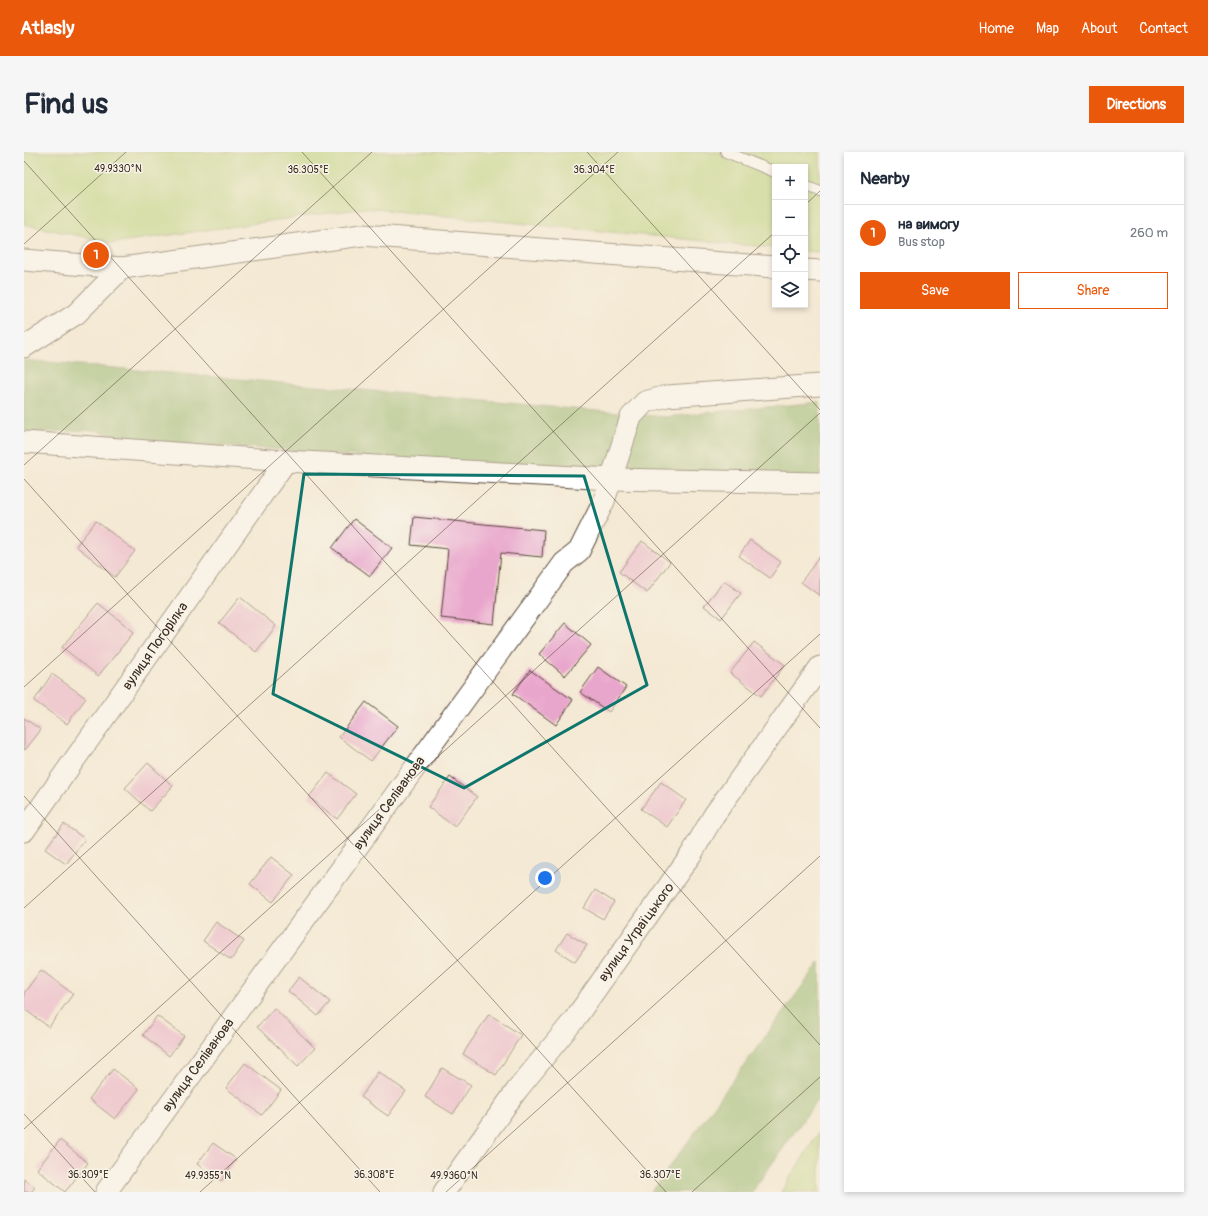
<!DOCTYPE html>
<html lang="en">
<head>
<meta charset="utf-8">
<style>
	body { margin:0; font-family:Pangolin,sans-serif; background:#f6f6f7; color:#1f2937 }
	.controls { position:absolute; right:12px; top:12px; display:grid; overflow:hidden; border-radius:0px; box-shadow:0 2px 6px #0003 }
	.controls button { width:36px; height:36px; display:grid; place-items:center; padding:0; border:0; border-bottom:1px solid #e0e1e3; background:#fff; color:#1f2937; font:20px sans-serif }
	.you { position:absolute; left:521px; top:726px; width:14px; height:14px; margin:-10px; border:3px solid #fff; border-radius:50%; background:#1a73e8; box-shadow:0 0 0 6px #1a73e833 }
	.badge { display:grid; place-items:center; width:26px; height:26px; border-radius:50%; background:#ea580c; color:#fff; font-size:13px; font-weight:700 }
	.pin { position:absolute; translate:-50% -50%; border:2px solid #fff; box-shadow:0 1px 4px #0006 }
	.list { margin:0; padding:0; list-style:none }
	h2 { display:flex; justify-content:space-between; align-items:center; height:52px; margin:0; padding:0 16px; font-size:17px }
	h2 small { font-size:13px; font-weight:400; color:#747a83 }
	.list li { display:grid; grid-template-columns:26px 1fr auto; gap:12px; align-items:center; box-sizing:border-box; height:56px; padding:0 16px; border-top:1px solid #e0e1e3 }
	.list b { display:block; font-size:15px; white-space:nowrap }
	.list p { margin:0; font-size:13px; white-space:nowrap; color:#747a83 }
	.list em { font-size:13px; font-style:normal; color:#747a83 }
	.actions { display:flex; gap:8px; padding:12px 16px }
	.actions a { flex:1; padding:9px 0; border:1px solid #ea580c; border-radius:0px; text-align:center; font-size:14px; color:#ea580c }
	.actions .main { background:#ea580c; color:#fff }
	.icon { flex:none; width:22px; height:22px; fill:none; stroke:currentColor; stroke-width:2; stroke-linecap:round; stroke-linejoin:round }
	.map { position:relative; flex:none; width:796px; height:1040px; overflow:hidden; border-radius:0px }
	header { display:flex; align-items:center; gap:24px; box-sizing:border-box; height:56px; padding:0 20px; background:#ea580c; color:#fff }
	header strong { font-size:19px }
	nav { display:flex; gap:22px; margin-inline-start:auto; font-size:14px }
	.intro { display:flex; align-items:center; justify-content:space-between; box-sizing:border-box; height:96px; padding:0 24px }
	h1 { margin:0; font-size:28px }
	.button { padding:10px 18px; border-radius:0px; background:#ea580c; color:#fff; font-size:14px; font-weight:700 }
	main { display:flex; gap:24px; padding:0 24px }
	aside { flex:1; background:#fff; border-radius:0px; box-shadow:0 2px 6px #0003 }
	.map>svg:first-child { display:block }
	.green { fill:#b6d37a; stroke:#787e4c }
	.forest { fill:#90b56a; stroke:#667044 }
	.building { fill:#e9a6cc }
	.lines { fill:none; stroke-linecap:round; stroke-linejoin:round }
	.service-casing { stroke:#574739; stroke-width:12 }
	.minor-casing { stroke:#574739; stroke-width:23 }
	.service { stroke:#fff; stroke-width:10 }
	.minor { stroke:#fff; stroke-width:21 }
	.marked { fill:none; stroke:#0f766e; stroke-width:3; stroke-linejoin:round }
	.ticks { fill:none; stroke:#3b2a1e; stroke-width:1; stroke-opacity:0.45 }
	.labels { text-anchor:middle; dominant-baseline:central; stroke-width:3; stroke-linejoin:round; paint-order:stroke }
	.street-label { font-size:14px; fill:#3b2a1e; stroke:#f7f3e8 }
	.ticks-label { font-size:10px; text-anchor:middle; fill:#3b2a1e; stroke:#f7f3e8; stroke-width:3; stroke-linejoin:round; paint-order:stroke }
</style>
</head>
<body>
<header>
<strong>Atlasly</strong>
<nav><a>Home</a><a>Map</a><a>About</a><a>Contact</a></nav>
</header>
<div class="intro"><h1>Find us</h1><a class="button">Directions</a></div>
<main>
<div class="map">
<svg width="796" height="1040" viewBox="0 0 796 1040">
	<rect width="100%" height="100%" fill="#f7f3e8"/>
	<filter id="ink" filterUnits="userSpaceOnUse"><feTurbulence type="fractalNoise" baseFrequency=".025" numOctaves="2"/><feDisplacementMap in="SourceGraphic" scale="8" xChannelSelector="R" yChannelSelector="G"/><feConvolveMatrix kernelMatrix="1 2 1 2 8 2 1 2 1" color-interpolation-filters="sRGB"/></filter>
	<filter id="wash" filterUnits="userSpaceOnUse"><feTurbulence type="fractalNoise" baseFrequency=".012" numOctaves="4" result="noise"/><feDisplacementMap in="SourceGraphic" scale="16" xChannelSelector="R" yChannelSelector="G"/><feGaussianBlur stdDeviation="0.9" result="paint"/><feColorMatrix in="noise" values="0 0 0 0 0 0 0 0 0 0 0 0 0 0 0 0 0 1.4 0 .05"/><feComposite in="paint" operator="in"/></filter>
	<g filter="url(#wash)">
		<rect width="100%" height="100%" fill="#f4e9d4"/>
		<g class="green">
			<path d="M0,0H796V100L781,99V15H751V96L341,56L88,91L0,72Z"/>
			<path d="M796,979V1040H757Z"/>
		</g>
		<g class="forest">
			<path d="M0,208L640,265L796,250V330L501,319L252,297L108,289L71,278L17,280L0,279Z"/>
			<path d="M796,810V944L728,1040H627Z"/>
		</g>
		<g id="blocks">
			<g class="building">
				<path d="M390,365L520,378L518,405L477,401L470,472L417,466L424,397L387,393Z"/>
				<path d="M330,367L368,396L346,424L308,396Z"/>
				<path d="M72,369L111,399L91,425L52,394Z"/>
				<path d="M726,388L757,410L746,426L715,404Z"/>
				<path d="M618,389L646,410L623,441L595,420Z"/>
				<path d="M796,404V444L777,430Z"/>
				<path d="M700,429L717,441L697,467L680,454Z"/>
				<path d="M216,445L252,474L232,500L195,471Z"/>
				<path d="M74,451L110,480L74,524L38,495Z"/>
				<path d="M541,471L567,493L541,524L515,502Z"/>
				<path d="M730,490L761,513L737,544L706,521Z"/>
				<path d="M574,515L602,535L585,560L556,540Z"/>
				<path d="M506,518L549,548L532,573L489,542Z"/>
				<path d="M28,522L62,546L43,572L10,549Z"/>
				<path d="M342,550L374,574L347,609L315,585Z"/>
				<path d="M0,566L17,578L1,598L0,597Z"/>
				<path d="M124,611L149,634L126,659L101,636Z"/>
				<path d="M304,621L332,642L313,667L285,645Z"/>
				<path d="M426,625L453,645L431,675L404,655Z"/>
				<path d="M637,630L662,648L643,675L617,657Z"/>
				<path d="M40,672L61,687L42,712L21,697Z"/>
				<path d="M247,705L270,723L249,750L226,732Z"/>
				<path d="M571,738L590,750L579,767L560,756Z"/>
				<path d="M192,770L220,789L207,808L179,789Z"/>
				<path d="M543,781L563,793L551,810L532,798Z"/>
				<path d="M17,818L49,842L25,875L0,857V841Z"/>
				<path d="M275,825L306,850L294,864L264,839Z"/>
				<path d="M250,856L291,896L274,914L233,875Z"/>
				<path d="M465,862L497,883L472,923L439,902Z"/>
				<path d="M133,864L160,884L145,904L119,883Z"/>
				<path d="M221,911L257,938L238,963L202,936Z"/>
				<path d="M418,916L447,933L429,962L401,945Z"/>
				<path d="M89,917L115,937L91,967L65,947Z"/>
				<path d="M354,920L382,939L364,964L337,945Z"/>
				<path d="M36,988L64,1011L41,1040L13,1017Z"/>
				<path d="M189,991L212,1007L197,1029L173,1012Z"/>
				<path d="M0,1027L11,1035L7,1040H0Z"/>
			</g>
		</g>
	</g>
	<g filter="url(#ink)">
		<use href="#blocks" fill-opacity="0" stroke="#574739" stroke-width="1"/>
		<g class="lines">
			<defs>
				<g id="service">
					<path d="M702,0L751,20"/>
					<path d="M781,33L796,39"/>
				</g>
				<g id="minor">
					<path d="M0,108L98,116L338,83L751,115"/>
					<path d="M781,118L796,119"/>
					<path d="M0,195L52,162L98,116"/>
					<path d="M0,290L262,309L587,327L796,331"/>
					<path d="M0,679L262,309"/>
					<path d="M82,1040L540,411L555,399L580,349L607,265L621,250L643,244L796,233"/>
					<path d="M420,1040L493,938L550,868L668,701L690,663L796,515"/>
				</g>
			</defs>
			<use href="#service" class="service-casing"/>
			<use href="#minor" class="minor-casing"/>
			<use href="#service" class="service"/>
			<use href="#minor" class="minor"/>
		</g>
	</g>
	<path d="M0 0H796V1040H0ZM280,322L560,324L623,533L440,636L249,542Z" fill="#f4e9d4" fill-opacity=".55" fill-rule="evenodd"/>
	<path class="marked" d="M280,322L560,324L623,533L440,636L249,542Z"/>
	<path class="ticks" d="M278,0L796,576M563,0L796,258M0,9L796,893M781,53L796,39M0,92L102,0M0,313L348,0M0,327L642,1040M0,535L594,0M0,644L356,1040M0,756L751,80M0,962L71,1040M0,977L796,261M176,1040L796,482M422,1040L796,704M668,1040L796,925"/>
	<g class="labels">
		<g class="street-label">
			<text transform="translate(131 494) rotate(-55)">вулиця Погорілка</text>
			<text transform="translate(365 651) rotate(-54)">вулиця Селіванова</text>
			<text transform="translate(612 780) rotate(-54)">вулиця Уграїцького</text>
			<text transform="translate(174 913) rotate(-54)">вулиця Селіванова</text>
		</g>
	</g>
	<g class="ticks-label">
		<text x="94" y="20">49.9330°N</text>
		<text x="284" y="21">36.305°E</text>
		<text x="570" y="21">36.304°E</text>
		<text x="64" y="1026">36.309°E</text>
		<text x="350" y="1026">36.308°E</text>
		<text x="636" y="1026">36.307°E</text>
		<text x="184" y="1027">49.9355°N</text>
		<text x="430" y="1027">49.9360°N</text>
	</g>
</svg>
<div class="controls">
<button>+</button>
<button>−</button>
<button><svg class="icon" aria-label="locate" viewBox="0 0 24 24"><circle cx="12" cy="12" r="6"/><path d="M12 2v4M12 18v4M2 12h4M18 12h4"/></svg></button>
<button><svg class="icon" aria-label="layers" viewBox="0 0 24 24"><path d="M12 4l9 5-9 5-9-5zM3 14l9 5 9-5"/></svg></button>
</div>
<div class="you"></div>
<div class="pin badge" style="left:72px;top:103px">1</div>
</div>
<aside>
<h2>Nearby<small></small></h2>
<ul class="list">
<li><span class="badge">1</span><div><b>на вимогу</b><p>Bus stop</p></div><em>260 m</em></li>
</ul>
<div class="actions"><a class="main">Save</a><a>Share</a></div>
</aside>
</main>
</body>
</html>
